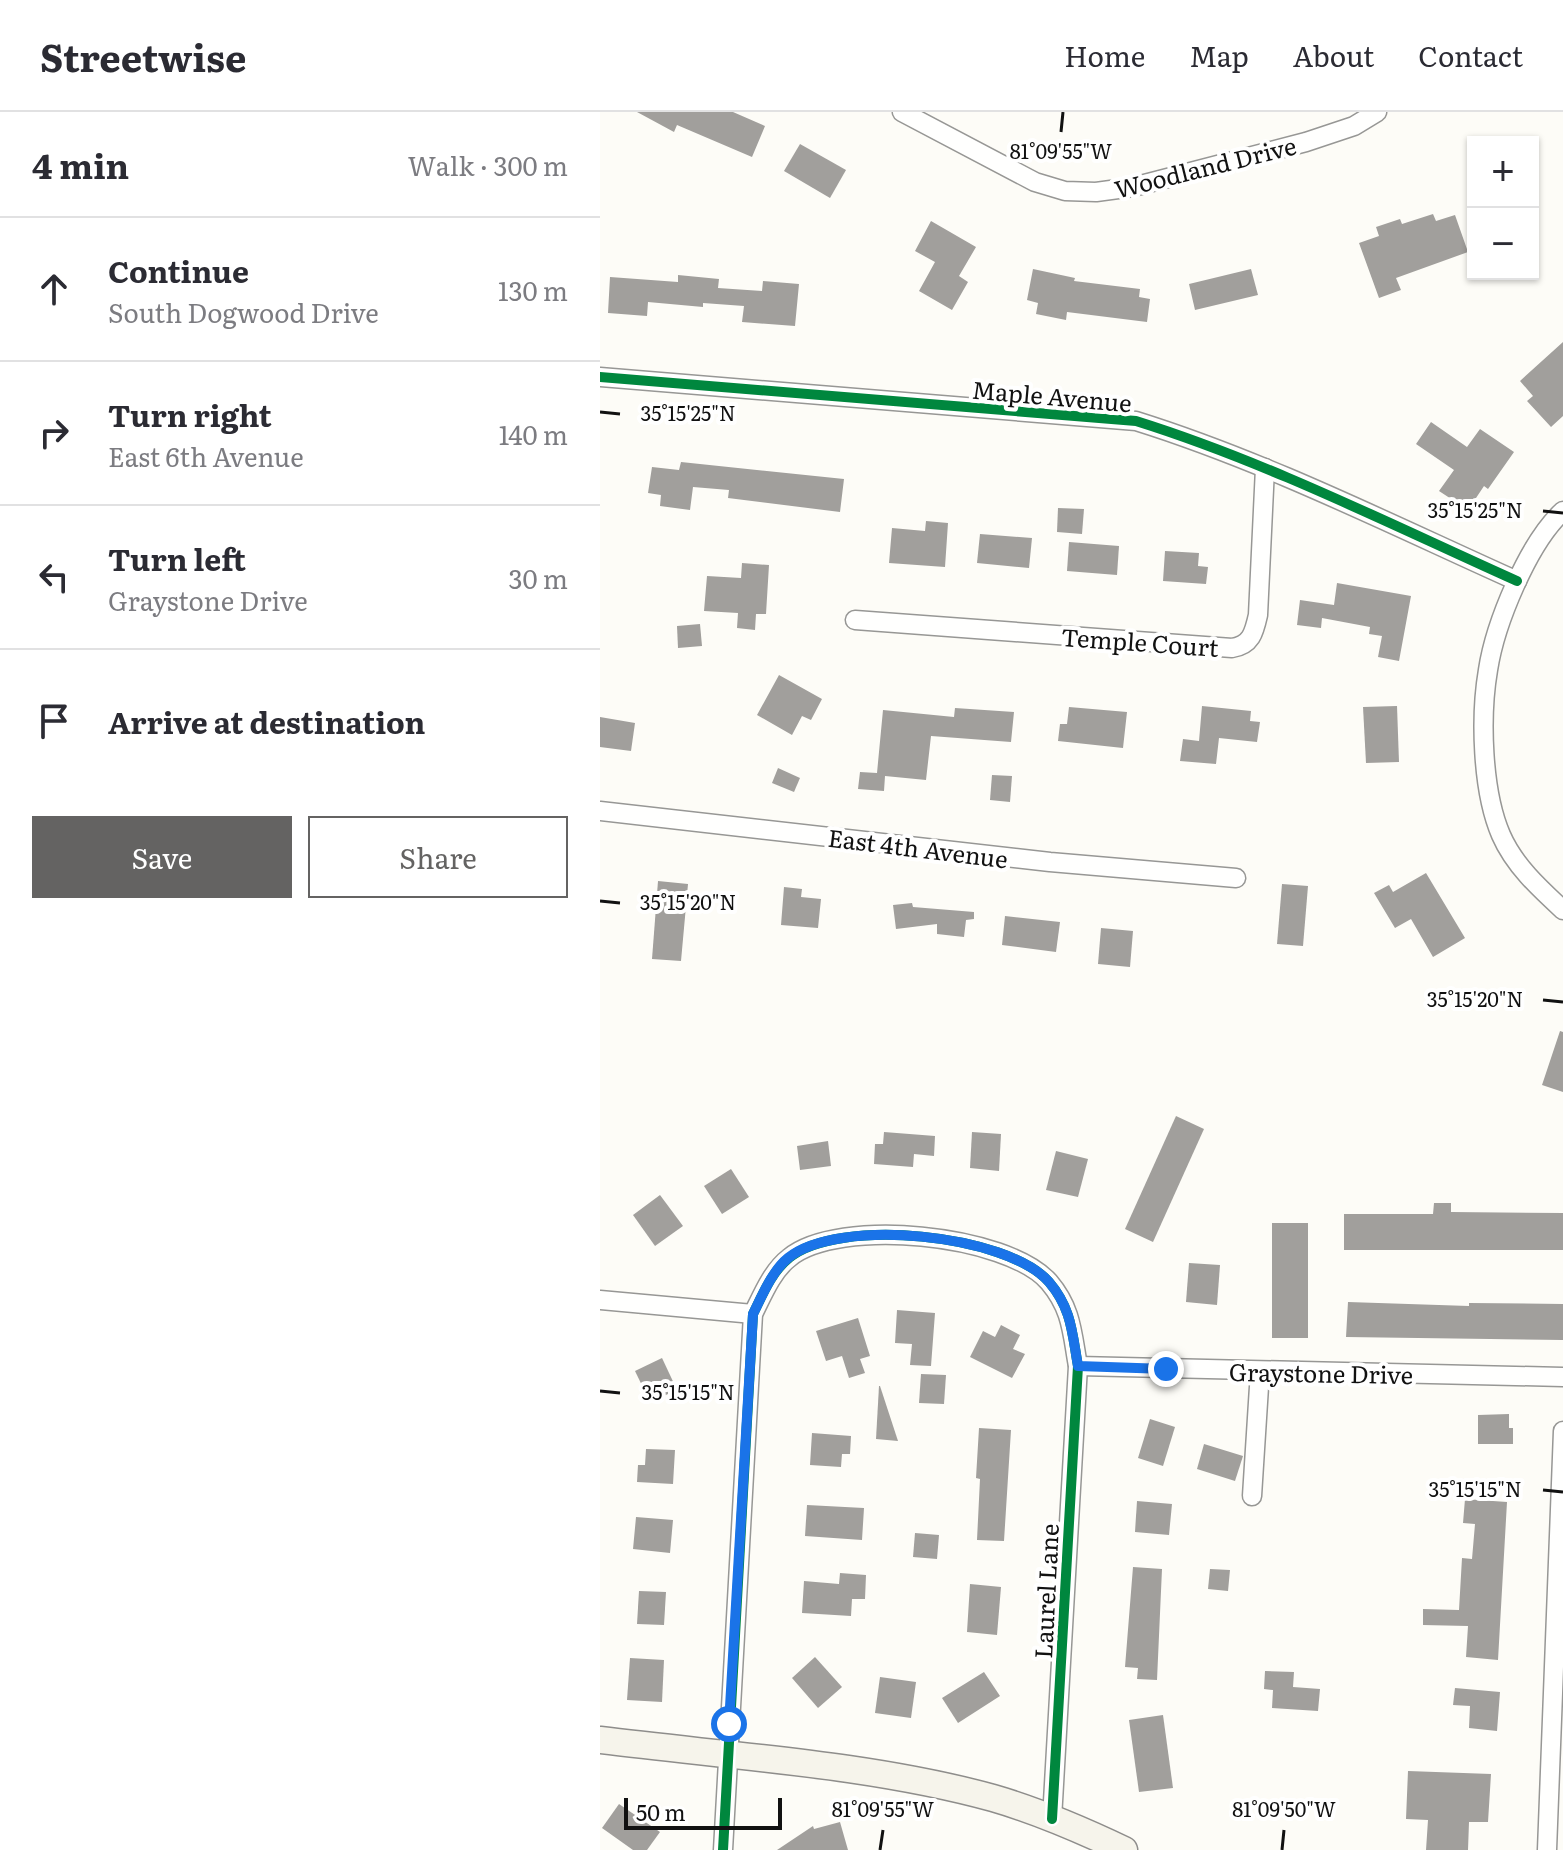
<!DOCTYPE html>
<html lang="en">
<head>
<meta charset="utf-8">
<style>
	body { margin:0; font-family:Literata,serif; background:#f7f7f7; color:#2b2b33 }
	.controls { position:absolute; right:24px; top:24px; display:grid; overflow:hidden; border-radius:0px; box-shadow:0 2px 6px #0004 }
	.controls button { width:72px; height:72px; display:grid; place-items:center; padding:0; border:0; border-bottom:2px solid #e1e1e2; background:#fff; color:#2b2b33; font:40px sans-serif }
	.scale { position:absolute; left:24px; bottom:20px; width:158px; box-sizing:border-box; padding-left:8px; border:4px solid #111; border-top:0; font-size:22px; line-height:28px; white-space:nowrap; color:#111; -webkit-text-stroke:6px #fff; paint-order:stroke }
	.stop { position:absolute; width:24px; height:24px; margin:-18px; border:6px solid #1a73e8; border-radius:50%; background:#fff }
	.stop.end { background:#1a73e8; border-color:#fff; box-shadow:0 2px 8px #0008 }
	.list { margin:0; padding:0; list-style:none }
	h2 { display:flex; justify-content:space-between; align-items:center; height:104px; margin:0; padding:0 32px; font-size:34px }
	h2 small { font-size:26px; font-weight:400; color:#7c7c81 }
	.list li { display:grid; grid-template-columns:52px 1fr auto; gap:24px; align-items:center; box-sizing:border-box; height:144px; padding:0 32px; border-top:2px solid #e1e1e2 }
	.list b { display:block; font-size:30px; white-space:nowrap }
	.list p { margin:0; font-size:26px; white-space:nowrap; color:#7c7c81 }
	.list em { font-size:26px; font-style:normal; color:#7c7c81 }
	.actions { display:flex; gap:16px; padding:24px 32px }
	.actions a { flex:1; padding:18px 0; border:2px solid #646362; border-radius:0px; text-align:center; font-size:28px; color:#646362 }
	.actions .main { background:#646362; color:#fff }
	.icon { flex:none; width:44px; height:44px; fill:none; stroke:currentColor; stroke-width:2; stroke-linecap:round; stroke-linejoin:round }
	.map { position:relative; flex:none; width:963px; height:1738px; overflow:hidden }
	header { display:flex; align-items:center; gap:48px; box-sizing:border-box; height:112px; padding:0 40px; background:#fff; border-bottom:2px solid #e1e1e2 }
	header strong { font-size:38px }
	nav { display:flex; gap:44px; margin-inline-start:auto; font-size:28px }
	main { display:flex }
	aside { flex:1; background:#fff }
	.map>svg:first-child { display:block }
	.building { fill:#a19f9c }
	.lines { fill:none; stroke-linecap:round; stroke-linejoin:round }
	.minor-casing { stroke:#979795; stroke-width:21 }
	.secondary-casing { stroke:#8e8d8b; stroke-width:29 }
	.minor { stroke:#fffffe; stroke-width:18 }
	.secondary { stroke:#f6f4eb; stroke-width:26 }
	.cycleway-casing { stroke:#fff; stroke-width:15 }
	.cycleway { stroke:#00873e; stroke-width:10 }
	.route { stroke:#1a73e8; stroke-width:10 }
	.ticks { fill:none; stroke:#111; stroke-width:3 }
	.labels { text-anchor:middle; dominant-baseline:central; stroke-width:8; stroke-linejoin:round; paint-order:stroke }
	.street-label { font-size:24px; fill:#111; stroke:#fff }
	.ticks-label { font-size:20px; text-anchor:middle; fill:#111; stroke:#fff; stroke-width:8; stroke-linejoin:round; paint-order:stroke }
</style>
</head>
<body>
<header>
<strong>Streetwise</strong>
<nav><a>Home</a><a>Map</a><a>About</a><a>Contact</a></nav>
</header>
<main>
<aside>
<h2>4 min<small>Walk · 300 m</small></h2>
<ul class="list">
<li><svg class="icon" aria-label="ahead" viewBox="0 0 24 24"><path d="M12 20V5M6 11l6-6 6 6"/></svg><div><b>Continue</b><p>South Dogwood Drive</p></div><em>130 m</em></li>
<li><svg class="icon" aria-label="right" viewBox="0 0 24 24"><path d="M7 20v-9h11M14 6l5 5-5 5"/></svg><div><b>Turn right</b><p>East 6th Avenue</p></div><em>140 m</em></li>
<li><svg class="icon" aria-label="left" viewBox="0 0 24 24"><path d="M17 20v-9H6M10 6l-5 5 5 5"/></svg><div><b>Turn left</b><p>Graystone Drive</p></div><em>30 m</em></li>
<li><svg class="icon" aria-label="arrive" viewBox="0 0 24 24"><path d="M6 21V4h12l-3 4 3 4H6"/></svg><div><b>Arrive at destination</b></div></li>
</ul>
<div class="actions"><a class="main">Save</a><a>Share</a></div>
</aside>
<div class="map">
<svg width="963" height="1738" viewBox="0 0 963 1738">
	<rect width="100%" height="100%" fill="#fdfcf7"/>
	<g class="building">
		<path d="M37,0H133L165,14L152,45L77,13L74,20Z"/>
		<path d="M200,32L246,58L230,86L184,59Z"/>
		<path d="M833,102L836,109L855,103L868,140L796,166L801,178L779,186L759,131L779,124L776,115L800,107L802,112Z"/>
		<path d="M331,109L376,135L359,164L368,170L352,198L319,179L335,150L315,139Z"/>
		<path d="M433,157L475,166L474,169L540,177L539,185L550,187L547,210L467,200L466,208L436,202L438,191L427,188Z"/>
		<path d="M651,157L658,183L595,198L589,172Z"/>
		<path d="M78,163L119,167L118,176L162,179L163,169L199,172L195,214L142,210L144,194L103,191V195L48,190L47,204L8,201L10,165L78,170Z"/>
		<path d="M963,230V304L951,315L927,289L933,284L920,269Z"/>
		<path d="M831,310L867,335L880,317L914,340L888,377L884,374L868,398L839,379L854,358L816,332Z"/>
		<path d="M81,350L244,367L240,400L128,386L129,378L93,375L90,398L60,394L61,383L48,381L52,355L79,358Z"/>
		<path d="M458,396L484,397L482,422L457,420Z"/>
		<path d="M326,409L348,411L345,455L289,451L292,416L325,419Z"/>
		<path d="M380,422L432,426L429,456L377,451Z"/>
		<path d="M469,430L519,434L517,463L467,459Z"/>
		<path d="M565,439L599,441L598,454L608,455L606,472L563,469Z"/>
		<path d="M142,451L169,453L166,502H156L155,518L137,516L138,501L104,499L107,464L141,466Z"/>
		<path d="M737,471L811,484L799,549L778,545L782,524L769,522L770,515L722,506L721,516L697,513L700,488L734,493Z"/>
		<path d="M100,512L102,534L78,536L77,514Z"/>
		<path d="M179,563L222,587L211,608L202,604L192,623L157,603Z"/>
		<path d="M602,594L651,599L650,609L660,610L657,630L619,626L616,652L580,649L583,627L599,629Z"/>
		<path d="M797,594L799,650L766,651L763,595Z"/>
		<path d="M469,595L527,600L523,636L458,629L460,612H467Z"/>
		<path d="M355,596L414,600L411,630L331,624L326,668L285,664L284,679L258,677L260,660L277,661L283,598L354,605Z"/>
		<path d="M0,605L35,611L31,639L0,635Z"/>
		<path d="M178,656L200,666L194,680L172,671Z"/>
		<path d="M392,663L412,664L410,690L390,688Z"/>
		<path d="M826,761L865,826L833,845L811,807L795,816L774,781L789,773L793,780Z"/>
		<path d="M58,769L88,772L81,849L52,847Z"/>
		<path d="M682,772L708,774L703,834L677,832Z"/>
		<path d="M184,775L202,777L201,785L221,787L218,816L181,813Z"/>
		<path d="M312,791L313,795L374,800V807L366,808L364,825L337,822V812L296,817L293,793Z"/>
		<path d="M405,804L460,810L456,840L402,833Z"/>
		<path d="M501,816L533,819L530,855L498,852Z"/>
		<path d="M960,919L963,920V980L942,973Z"/>
		<path d="M576,1004L604,1017L553,1130L525,1117Z"/>
		<path d="M284,1020L335,1024L334,1044L314,1042L313,1055L274,1052L275,1032H283Z"/>
		<path d="M372,1020L401,1022L399,1059L370,1056Z"/>
		<path d="M228,1029L231,1054L200,1058L197,1034Z"/>
		<path d="M456,1039L488,1047L478,1085L446,1078Z"/>
		<path d="M131,1057L149,1085L122,1102L104,1074Z"/>
		<path d="M60,1083L83,1114L55,1134L33,1103Z"/>
		<path d="M834,1091H851V1100L963,1101V1138H744V1102H833Z"/>
		<rect x="672" y="1111" width="36" height="115"/>
		<path d="M589,1151L620,1153L617,1193L586,1190Z"/>
		<path d="M748,1190L869,1194V1191L963,1192V1228L746,1225Z"/>
		<path d="M297,1198L335,1201L331,1254L310,1253L312,1232L295,1231Z"/>
		<path d="M258,1206L270,1244L260,1247L265,1261L249,1266L242,1244L226,1249L216,1219Z"/>
		<path d="M401,1213L420,1223L413,1237L425,1242L412,1266L370,1245L383,1219L395,1225Z"/>
		<path d="M62,1246L77,1278L50,1290L35,1259Z"/>
		<path d="M321,1262L346,1263L344,1292L319,1291Z"/>
		<path d="M279,1274H280L298,1329L276,1327Z"/>
		<path d="M909,1302V1316H913V1332H878V1303Z"/>
		<path d="M550,1307L575,1315L563,1354L538,1346Z"/>
		<path d="M379,1316L411,1318L404,1429L377,1428L380,1367L376,1366Z"/>
		<path d="M212,1321L251,1324L250,1342H242L241,1355L210,1353Z"/>
		<path d="M604,1332L643,1344L635,1369L597,1357Z"/>
		<path d="M46,1337L75,1338L73,1372L37,1370L38,1353H45Z"/>
		<path d="M865,1387L907,1390L898,1548L866,1545L868,1514L823,1513V1497L859,1498L862,1446L872,1447L875,1412L863,1411Z"/>
		<path d="M537,1389L572,1392L569,1423L535,1420Z"/>
		<path d="M207,1393L264,1396L262,1428L205,1424Z"/>
		<path d="M36,1405L73,1408L70,1441L33,1437Z"/>
		<path d="M315,1421L339,1423L337,1447L313,1445Z"/>
		<path d="M533,1455L562,1457L557,1568L537,1567L538,1556L525,1555Z"/>
		<path d="M610,1457L630,1458L628,1479L608,1477Z"/>
		<path d="M240,1461L266,1463L265,1487H252L251,1504L202,1501L204,1469L239,1472Z"/>
		<path d="M370,1472L401,1475L397,1523L367,1520Z"/>
		<path d="M39,1479L66,1480L64,1513L37,1512Z"/>
		<path d="M215,1545L242,1575L218,1596L192,1566Z"/>
		<path d="M30,1546L64,1548L62,1590L27,1588Z"/>
		<path d="M665,1559L694,1560L693,1575L720,1577L718,1599L672,1596L673,1578L664,1577Z"/>
		<path d="M384,1560L400,1584L358,1611L342,1586Z"/>
		<path d="M280,1565L316,1570L311,1606L275,1601Z"/>
		<path d="M855,1576L900,1580L897,1619L869,1616L870,1594L853,1593Z"/>
		<path d="M563,1603L573,1676L539,1680L529,1608Z"/>
		<path d="M808,1659L891,1662L888,1710H869L868,1738H826L828,1708L806,1707Z"/>
		<path d="M19,1692L60,1720L47,1738H33L2,1716Z"/>
		<path d="M240,1710L248,1738H177L213,1714L214,1717Z"/>
	</g>
	<g class="lines">
		<defs>
			<g id="minor">
				<path d="M302,0L435,70L465,79L496,80L533,75L706,30L754,14L777,0"/>
				<path d="M0,265L536,309C667,350 792,413 917,469"/>
				<path d="M963,399C928,431 895,512 888,558C880,605 882,679 901,723C914,753 939,776 963,798"/>
				<path d="M255,508L632,536C651,533 654,521 658,503L665,356"/>
				<path d="M0,699L450,750L636,766"/>
				<path d="M0,1188L153,1202"/>
				<path d="M478,1254L963,1265"/>
				<path d="M652,1384L660,1259"/>
				<path d="M123,1738L153,1202C162,1184 172,1159 189,1146C238,1105 407,1122 449,1170C472,1197 472,1221 478,1254L452,1707"/>
				<path d="M947,1738L963,1319"/>
			</g>
			<path id="secondary" d="M0,1628C127,1644 270,1652 393,1686C438,1699 482,1718 524,1738"/>
		</defs>
		<use href="#minor" class="minor-casing"/>
		<use href="#secondary" class="secondary-casing"/>
		<use href="#minor" class="minor"/>
		<use href="#secondary" class="secondary"/>
		<defs>
			<g id="cycleway">
				<path d="M0,265L536,309C667,350 792,413 917,469"/>
				<path d="M123,1738L153,1202C162,1184 172,1159 189,1146C238,1105 407,1122 449,1170C472,1197 472,1221 478,1254L452,1707"/>
			</g>
		</defs>
		<use href="#cycleway" class="cycleway-casing"/>
		<use href="#cycleway" class="cycleway"/>
	</g>
	<g class="lines">
		<path class="route" d="M129,1612L153,1202C162,1184 172,1159 188,1146C238,1105 407,1122 449,1170C472,1197 472,1221 478,1254L566,1257"/>
	</g>
	<path class="ticks" d="M461,20L463,0M0,300L20,302M943,399L963,401M0,789L20,791M943,888L963,890M0,1279L20,1281M943,1378L963,1380M280,1738L283,1718M682,1738L684,1718"/>
	<g class="labels">
		<g class="street-label">
			<text transform="translate(605 54) rotate(-14)">Woodland Drive</text>
			<text transform="translate(452 283) rotate(5)">Maple Avenue</text>
			<text transform="translate(540 529) rotate(4)">Temple Court</text>
			<text transform="translate(318 735) rotate(7)">East 4th Avenue</text>
			<text transform="translate(721 1260) rotate(1)">Graystone Drive</text>
			<text transform="translate(445 1479) rotate(-87)">Laurel Lane</text>
		</g>
	</g>
	<g class="ticks-label">
		<text x="461" y="47">81°09'55"W</text>
		<text x="88" y="309">35°15'25"N</text>
		<text x="875" y="406">35°15'25"N</text>
		<text x="88" y="798">35°15'20"N</text>
		<text x="875" y="895">35°15'20"N</text>
		<text x="88" y="1288">35°15'15"N</text>
		<text x="875" y="1385">35°15'15"N</text>
		<text x="283" y="1705">81°09'55"W</text>
		<text x="684" y="1705">81°09'50"W</text>
	</g>
</svg>
<div class="controls">
<button>+</button>
<button>−</button>
</div>
<div class="scale">50 m</div>
<div class="stop" style="left:129px;top:1612px"></div>
<div class="stop end" style="left:566px;top:1257px"></div>
</div>
</main>
</body>
</html>
